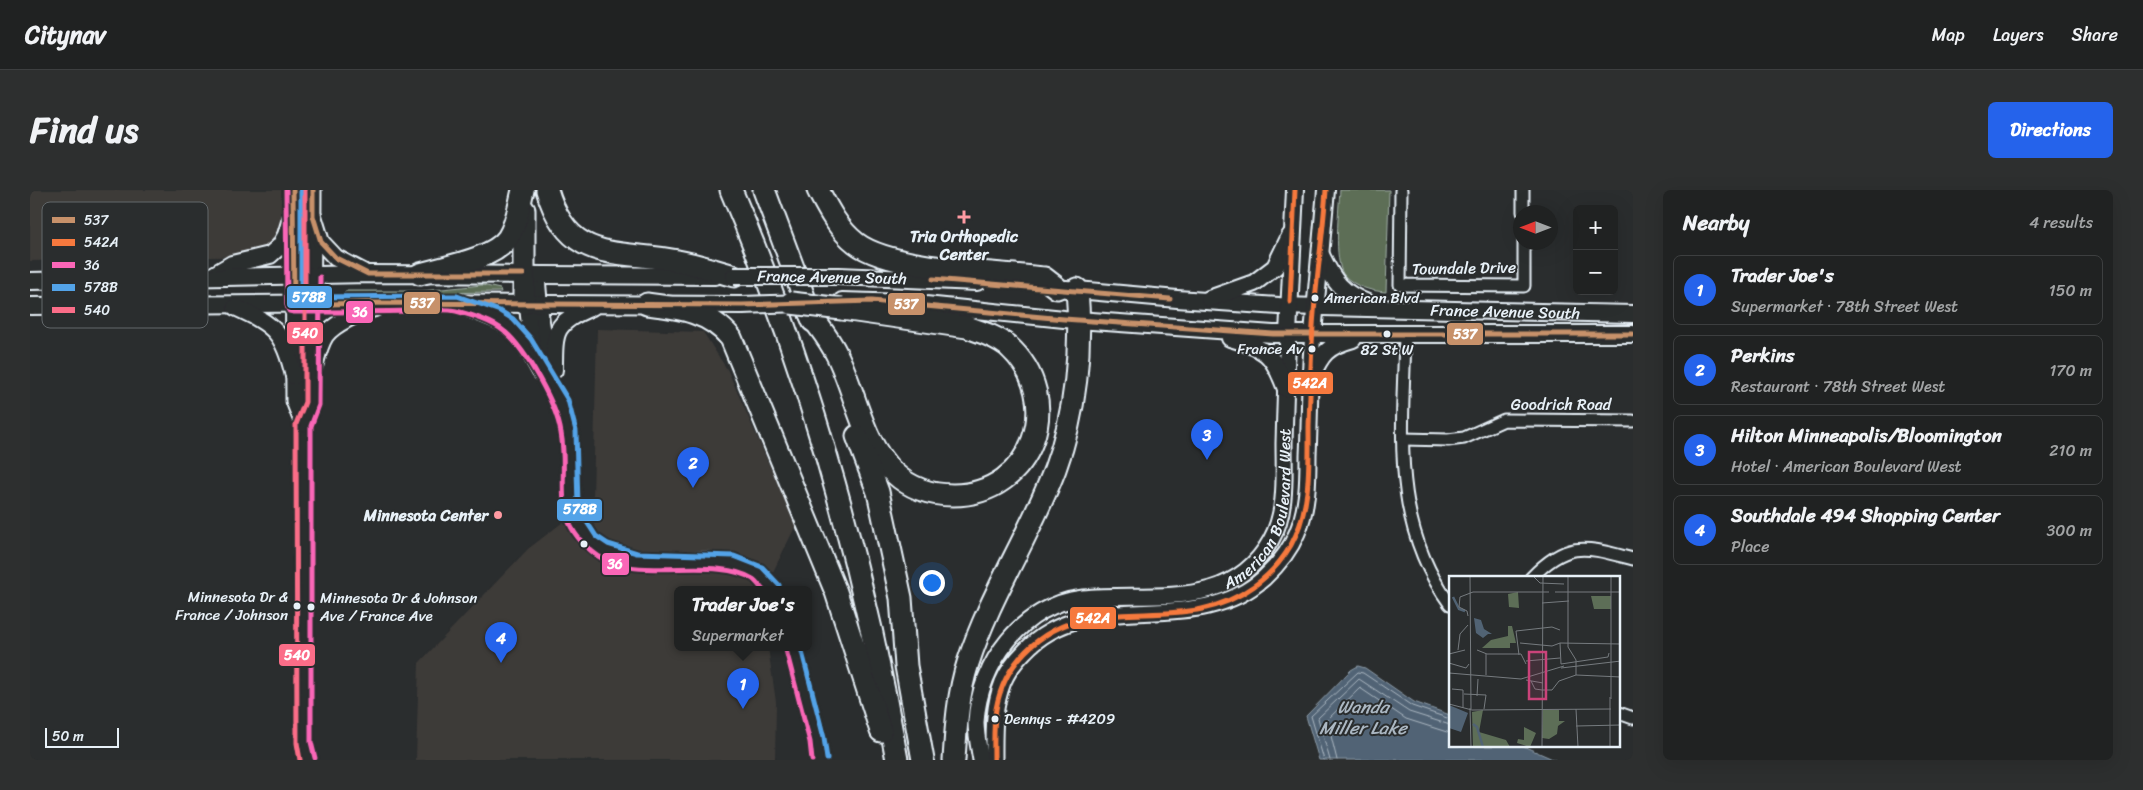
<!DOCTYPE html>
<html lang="en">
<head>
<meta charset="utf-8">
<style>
	body { margin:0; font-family:Sriracha,sans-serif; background:#2d2f2f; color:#f1f3f6 }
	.controls { position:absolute; right:15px; top:15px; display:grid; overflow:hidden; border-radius:8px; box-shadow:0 5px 20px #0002 }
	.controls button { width:45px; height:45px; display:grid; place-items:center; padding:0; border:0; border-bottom:1px solid #3d3f40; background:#202222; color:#f1f3f6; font:25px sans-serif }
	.compass { position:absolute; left:1483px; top:15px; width:45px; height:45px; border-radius:50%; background:#202222; box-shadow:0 5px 20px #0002; rotate:270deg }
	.scale { position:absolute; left:15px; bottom:12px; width:74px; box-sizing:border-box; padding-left:5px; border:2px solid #e8f1f8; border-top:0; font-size:14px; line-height:18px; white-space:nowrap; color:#e8f1f8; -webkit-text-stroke:4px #2a2d2e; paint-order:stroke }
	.you { position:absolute; left:901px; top:392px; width:18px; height:18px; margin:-12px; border:4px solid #fff; border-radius:50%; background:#1a73e8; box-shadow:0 0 0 8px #1a73e833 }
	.badge { display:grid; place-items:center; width:32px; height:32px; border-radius:50%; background:#2563eb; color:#fff; font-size:16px; font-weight:700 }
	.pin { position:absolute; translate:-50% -41px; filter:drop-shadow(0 1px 2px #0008) }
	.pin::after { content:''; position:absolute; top:26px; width:18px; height:15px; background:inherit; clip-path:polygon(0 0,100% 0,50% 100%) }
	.popup { position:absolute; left:644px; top:396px; width:138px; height:65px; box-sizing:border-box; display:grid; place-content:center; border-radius:8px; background:#202222; filter:drop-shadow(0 1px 4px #0005); font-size:16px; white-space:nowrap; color:#a2a4a5 }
	.popup b { font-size:19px; color:#f1f3f6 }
	.popup::after { content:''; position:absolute; left:50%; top:100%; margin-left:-10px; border:10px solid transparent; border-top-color:#202222 }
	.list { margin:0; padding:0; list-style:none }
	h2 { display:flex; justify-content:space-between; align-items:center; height:65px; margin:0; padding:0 20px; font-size:21px }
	h2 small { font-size:16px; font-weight:400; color:#a2a4a5 }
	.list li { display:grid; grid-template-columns:32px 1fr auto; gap:15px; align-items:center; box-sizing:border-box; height:70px; margin:0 10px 10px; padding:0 10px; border:1px solid #3d3f40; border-radius:8px }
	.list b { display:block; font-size:19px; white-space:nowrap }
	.list p { margin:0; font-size:16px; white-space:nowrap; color:#a2a4a5 }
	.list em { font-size:16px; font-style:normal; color:#a2a4a5 }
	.map { position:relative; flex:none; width:1603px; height:570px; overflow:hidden; border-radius:8px }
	header { display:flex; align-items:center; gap:30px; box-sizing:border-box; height:70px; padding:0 25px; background:#202222; border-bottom:1px solid #3d3f40 }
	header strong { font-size:24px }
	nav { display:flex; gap:28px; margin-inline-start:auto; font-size:18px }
	.intro { display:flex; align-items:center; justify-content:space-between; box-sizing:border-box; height:120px; padding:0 30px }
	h1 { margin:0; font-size:35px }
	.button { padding:12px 22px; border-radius:8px; background:#2563eb; color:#fff; font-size:18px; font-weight:700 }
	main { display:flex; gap:30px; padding:0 30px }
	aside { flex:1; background:#202222; border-radius:8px; box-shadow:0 5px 20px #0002 }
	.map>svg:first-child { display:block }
	.built { fill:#3e3b39 }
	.green { fill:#5d6e57; stroke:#a2b0a8 }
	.water { fill:#516374; stroke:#8d9ca9 }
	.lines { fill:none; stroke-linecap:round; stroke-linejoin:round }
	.shore { stroke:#acb8c3; stroke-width:1 }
	.minor-casing { stroke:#e8f1f8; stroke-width:15 }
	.tertiary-casing { stroke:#e8f1f8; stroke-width:19 }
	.secondary-casing { stroke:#e8f1f8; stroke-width:20 }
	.motorway-casing { stroke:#e8f1f8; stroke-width:25 }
	.minor { stroke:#2a2d2e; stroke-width:11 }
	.tertiary { stroke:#2a2d2e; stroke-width:15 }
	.secondary { stroke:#2a2d2e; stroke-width:16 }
	.motorway { stroke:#2a2d2e; stroke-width:21 }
	.secondary-bridge-casing { stroke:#e8f1f8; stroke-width:20; stroke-linecap:butt }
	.motorway-bridge-casing { stroke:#e8f1f8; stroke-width:25; stroke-linecap:butt }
	.secondary-bridge { stroke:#2a2d2e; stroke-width:16 }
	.motorway-bridge { stroke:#2a2d2e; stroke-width:21 }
	.bus-1-casing { stroke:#2a2d2e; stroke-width:9 }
	.bus-2-casing { stroke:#2a2d2e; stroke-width:9 }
	.bus-3-casing { stroke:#2a2d2e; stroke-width:9 }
	.bus-4-casing { stroke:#2a2d2e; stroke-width:9 }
	.bus-5-casing { stroke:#2a2d2e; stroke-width:9 }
	.bus-1 { stroke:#c7916a; stroke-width:5 }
	.bus-2 { stroke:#f6793e; stroke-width:5 }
	.bus-3 { stroke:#fa66b7; stroke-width:5 }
	.bus-4 { stroke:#53a3e8; stroke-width:5 }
	.bus-5 { stroke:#fb6d88; stroke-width:5 }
	.poi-dot { fill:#ff9aa2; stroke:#2a2d2e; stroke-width:2 }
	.bus-dot { fill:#e8f1f8; stroke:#2a2d2e; stroke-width:2 }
	.labels { text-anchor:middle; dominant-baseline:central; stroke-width:4; stroke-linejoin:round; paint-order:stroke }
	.bus-label { font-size:15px; fill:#e8f1f8; stroke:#2a2d2e; text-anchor:start }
	.poi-label { font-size:16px; font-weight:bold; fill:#e8f1f8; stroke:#2a2d2e }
	.street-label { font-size:16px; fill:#e8f1f8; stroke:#2a2d2e }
	.water-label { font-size:18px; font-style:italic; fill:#acb8c3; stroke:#2a2d2e }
	.inset-river { fill:none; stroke:#516374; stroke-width:2.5 }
	.inset-road { fill:none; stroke:#767b7f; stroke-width:1 }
	.view { fill:#ca437a; fill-opacity:0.15; stroke:#ca437a; stroke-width:2.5 }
	.inset-edge { fill:none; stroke:#e8f1f8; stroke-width:2.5 }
	.key { fill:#2a2d2e; stroke:#63686b; stroke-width:1 }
	.key-label { font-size:14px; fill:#e8f1f8 }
	.line-badge { stroke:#2a2d2e; stroke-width:2 }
	.badge-label { font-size:14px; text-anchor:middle; font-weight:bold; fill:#fff }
</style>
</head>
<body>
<header>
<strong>Citynav</strong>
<nav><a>Map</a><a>Layers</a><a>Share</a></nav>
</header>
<div class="intro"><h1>Find us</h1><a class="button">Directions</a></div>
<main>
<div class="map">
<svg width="1603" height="570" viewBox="0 0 1603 570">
	<rect width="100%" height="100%" fill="#2a2d2e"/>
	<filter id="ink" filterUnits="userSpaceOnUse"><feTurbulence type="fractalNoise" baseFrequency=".02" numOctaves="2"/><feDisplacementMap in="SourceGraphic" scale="10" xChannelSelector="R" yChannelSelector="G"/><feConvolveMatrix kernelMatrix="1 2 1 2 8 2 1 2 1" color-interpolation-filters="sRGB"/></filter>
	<g filter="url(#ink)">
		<g class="built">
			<path d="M0,0H251V32L246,53L224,66L0,71Z"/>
			<path d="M567,139L673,142L698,181L766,335L734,400H648V458H738L746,512L745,570H386L389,473L498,359L563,309Z"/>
		</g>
		<g class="green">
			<path d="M1310,0H1359L1356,102C1341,101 1325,97 1314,85C1303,71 1309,18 1310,0Z"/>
			<path d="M452,95L470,99L471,102L316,104L315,101H392Z"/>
		</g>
		<path class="water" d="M1328,476L1335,478L1384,512L1420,525V556H1493L1525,570H1289L1276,526L1321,480Z"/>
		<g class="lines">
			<g class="shore">
				<path d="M1294,570L1281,526L1328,482L1333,483L1382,516L1420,529"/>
				<path d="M1300,570L1288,528L1329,489L1379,522L1420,535"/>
				<path d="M1307,570L1297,530L1330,498L1376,529L1420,543"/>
			</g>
			<defs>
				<g id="minor">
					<path d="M1371,0L1370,95L1494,96V52"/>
					<path d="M1493,0V22"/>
					<path d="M1375,145C1373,241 1360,332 1420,414"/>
					<path d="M1373,249L1418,250L1434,248L1474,230L1603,231"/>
					<path d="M1501,388C1538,349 1556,357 1603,369"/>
					<path d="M1589,523L1603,528"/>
				</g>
				<g id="tertiary">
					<path d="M263,0L264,211L273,234L274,553L278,570"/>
					<path d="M507,85C509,116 512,147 522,177"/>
					<path d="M494,113L498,121C500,140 502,163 510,180C512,185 517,188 520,192C529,206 535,222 538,238C546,278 528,316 560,350C605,398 699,340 743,400"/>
					<path d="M273,234L282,214L283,0"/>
					<path d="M763,458L787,550L790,570"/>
					<path id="s1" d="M951,570C949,558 946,545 946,532C949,474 992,415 1053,408C1120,401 1201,423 1241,350C1257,322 1254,285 1254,253C1255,217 1256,180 1258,144"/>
					<path d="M964,570C964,543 963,517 973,492C978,480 986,470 995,461C1059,393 1164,451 1234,388C1247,376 1260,360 1267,343C1278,317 1278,292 1278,265C1280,225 1279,184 1283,144"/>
				</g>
				<g id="secondary">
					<path d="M283,26L291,52L306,68L333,82"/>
					<path d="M1291,65C1304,92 1311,103 1340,114"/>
					<path d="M809,86L947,92"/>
					<path d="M180,87L202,74L240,65L250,56L256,45L264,19"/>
					<path d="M0,91L338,84L685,86"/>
					<path id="s2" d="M1036,99L1147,109L1249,116L1603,124"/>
					<path d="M1179,109L1224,93L1245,77L1260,46"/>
					<path d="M812,111L876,113L1034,129L1243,144H1603"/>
					<path d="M0,116L336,113L712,115"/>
					<path d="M205,117C245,135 254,143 264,186"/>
					<path d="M438,118C483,134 488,140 511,182"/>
					<path d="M1258,144L1265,0"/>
					<path d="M1283,144L1296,0"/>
					<path d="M1200,148C1236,158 1243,164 1256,199"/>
					<path d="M524,180C524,140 524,133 562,117"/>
					<path d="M282,183C286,171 288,157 295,146C303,134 331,121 345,118"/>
					<path d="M1281,187C1291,164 1297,156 1323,149"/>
				</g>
				<g id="motorway">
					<path d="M517,0C539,75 587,59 648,71C667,74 685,81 704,86"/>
					<path d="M701,0C779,182 833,375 867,570"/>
					<path d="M734,0L783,131"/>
					<path d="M788,0C798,19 808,39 826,53C861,80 967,82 1014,88L1027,98"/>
					<path d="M494,20V113"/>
					<path d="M390,84C414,77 464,69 478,48C487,34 489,16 493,0"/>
					<path d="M617,114C649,118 679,121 701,148L806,402L851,541"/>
					<path d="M780,124C789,137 800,150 807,165C826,203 832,253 864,283C880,298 901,305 923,305C1003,305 1037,209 978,156C966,146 951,142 937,137L812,119"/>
					<path d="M827,246L848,302L871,408L876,476L893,570"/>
					<path d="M924,570C926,538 928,503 938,473C960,405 1000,345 1025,279C1046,223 1052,158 1047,99"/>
				</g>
			</defs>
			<use href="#minor" class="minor-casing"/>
			<use href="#tertiary" class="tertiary-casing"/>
			<use href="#secondary" class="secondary-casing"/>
			<use href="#motorway" class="motorway-casing"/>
			<use href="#minor" class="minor"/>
			<use href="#tertiary" class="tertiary"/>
			<use href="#secondary" class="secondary"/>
			<use href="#motorway" class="motorway"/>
			<defs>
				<g id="secondary-bridge">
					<path d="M704,86H809"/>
					<path d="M712,115L772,113"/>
				</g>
				<path id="motorway-bridge" d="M761,113L812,119"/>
			</defs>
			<use href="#secondary-bridge" class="secondary-bridge-casing"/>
			<use href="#motorway-bridge" class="motorway-bridge-casing"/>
			<use href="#secondary-bridge" class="secondary-bridge"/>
			<use href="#motorway-bridge" class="motorway-bridge"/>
			<defs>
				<g id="bus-1">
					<path d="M263,0L264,115L336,113L712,115L842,111L1034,129L1243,144H1603"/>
					<path d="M283,0V26L291,52L306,68L338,84H493"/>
					<path d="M903,89L1140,109"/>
				</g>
				<g id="bus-2">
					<path d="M1260,112L1265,0"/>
					<path d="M964,570C964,553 963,536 966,519C975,468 1017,433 1067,427C1102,422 1138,426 1172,419C1210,411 1242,388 1261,355C1281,319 1279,276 1279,237C1280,203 1281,169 1283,136C1286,90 1293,45 1296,0"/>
				</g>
				<g id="bus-3">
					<path d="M256,0L257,115L259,121L264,122C303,122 342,122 381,121C395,121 413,118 426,121C441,125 463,131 475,142C496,160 527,215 531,243C540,292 517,330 568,366C607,393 685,365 723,389C727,392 730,397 733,400"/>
					<path d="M756,460L780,552L782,570"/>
					<path d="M285,568L281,552V236L289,215L290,87"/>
				</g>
				<g id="bus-4">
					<path d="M271,0V107L427,106L470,121L483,129L501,149L538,210L546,241L548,316L553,326L566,346L578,354L607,363L704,366L732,377L749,395"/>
					<path d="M771,458L794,548L797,569"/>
				</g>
				<path id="bus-5" d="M270,570L267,553L266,234L275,212V0"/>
			</defs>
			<use href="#bus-1" class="bus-1-casing"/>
			<use href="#bus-2" class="bus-2-casing"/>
			<use href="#bus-3" class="bus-3-casing"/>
			<use href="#bus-4" class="bus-4-casing"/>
			<use href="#bus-5" class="bus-5-casing"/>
			<use href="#bus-1" class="bus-1"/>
			<use href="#bus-2" class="bus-2"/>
			<use href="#bus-3" class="bus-3"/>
			<use href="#bus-4" class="bus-4"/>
			<use href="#bus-5" class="bus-5"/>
		</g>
	</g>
	<g class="poi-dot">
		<path d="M931.5 19.5h5v5h5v5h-5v5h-5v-5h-5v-5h5z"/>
		<circle cx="468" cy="325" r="5"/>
	</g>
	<g class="bus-dot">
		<circle cx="1285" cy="108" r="4.5"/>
		<circle cx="1357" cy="144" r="4.5"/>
		<circle cx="1282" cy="159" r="4.5"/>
		<circle cx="554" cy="354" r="4.5"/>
		<circle cx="267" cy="416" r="4.5"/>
		<circle cx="281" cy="417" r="4.5"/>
		<circle cx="965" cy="529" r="4.5"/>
	</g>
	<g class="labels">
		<g class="bus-label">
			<text x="1294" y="108">American Blvd</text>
			<text x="1273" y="159" text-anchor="end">France Av</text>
			<text x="1357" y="160" text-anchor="middle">82 St W</text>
			<text x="258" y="407" text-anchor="end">Minnesota Dr &amp;<tspan x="258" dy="18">France / Johnson</tspan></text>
			<text x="290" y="408">Minnesota Dr &amp; Johnson<tspan x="290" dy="18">Ave / France Ave</tspan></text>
			<text x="974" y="529">Dennys - #4209</text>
		</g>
		<g class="poi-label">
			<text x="934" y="46">Tria Orthopedic<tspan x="934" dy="18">Center</tspan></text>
			<text x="458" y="325" text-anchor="end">Minnesota Center</text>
		</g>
		<g class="street-label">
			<text transform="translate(1434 78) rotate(-1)">Towndale Drive</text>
			<text transform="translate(802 87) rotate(1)">France Avenue South</text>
			<text stroke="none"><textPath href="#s2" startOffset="440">France Avenue South</textPath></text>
			<text x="1531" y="214">Goodrich Road</text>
			<text stroke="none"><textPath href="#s1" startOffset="448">American Boulevard West</textPath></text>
		</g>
		<g class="water-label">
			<text x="1333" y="517">Wanda<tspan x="1333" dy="21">Miller Lake</tspan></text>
		</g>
	</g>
	<g transform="translate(1419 386)">
		<rect width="171" height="171" fill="#2a2d2e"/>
		<path d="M69,16L70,32L60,31L59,18ZM142,20H162V33H145ZM59,50H63L67,67H61V72H33L42,64L59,60ZM34,134L30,156L57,164L61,171H24L23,136ZM94,134H110V145H116L109,150L108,158L100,163L93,162ZM75,151L87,157L81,171L68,167L69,163L75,164Z" fill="#5d6e57"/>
		<path d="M25,42L32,44L35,53L43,58H39L34,62L27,57ZM0,129L19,137L12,156L0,152Z" fill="#516374"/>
		<path class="inset-river" d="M4,21L10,33L16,35M24,148L28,151L34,171"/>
		<path class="inset-road" d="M21,0L22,133M84,0L91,7L115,8M119,0V71L127,84V99M106,16H172M11,21L24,16H100M11,21L10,31L18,35L19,40M93,27L120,25M71,67L103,70L111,67L172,68M111,67L112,88L159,81L160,77M9,74L11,58L19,49M28,74L38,78H72L77,88M0,78L16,74M70,79L67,55L103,51L111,54M77,85L111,82M0,87L17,92L20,88M112,92L172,85M0,97L72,103L115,90M37,99V78M77,104L94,107M82,105L86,113L93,114M3,113L14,114V132M93,114H103L110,105L127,99L172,101M15,118L37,119L35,133M28,120L29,103M162,123V0M0,128L23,134L162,133M21,132L22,171M127,133L129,171M127,150L172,149M93,171L94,0M161,171V121"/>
		<path class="view" d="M80,76H97V123H80Z"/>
		<rect width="171" height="171" class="inset-edge"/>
	</g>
	<rect x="12" y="12" width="166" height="126" rx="8" class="key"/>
	<rect x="22" y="27" width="23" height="6" fill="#c7916a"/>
	<rect x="22" y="49" width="23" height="7" fill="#f6793e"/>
	<rect x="22" y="72" width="23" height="6" fill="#fa66b7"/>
	<rect x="22" y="94" width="23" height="7" fill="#53a3e8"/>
	<rect x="22" y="117" width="23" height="6" fill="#fb6d88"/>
	<g class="key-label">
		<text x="54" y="35">537</text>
		<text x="54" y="57">542A</text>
		<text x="54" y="80">36</text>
		<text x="54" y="102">578B</text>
		<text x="54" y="125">540</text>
	</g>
	<g class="line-badge">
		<rect x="256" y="95" width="47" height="24" rx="5" fill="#53a3e8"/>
		<rect x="373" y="101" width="38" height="24" rx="5" fill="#c7916a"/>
		<rect x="857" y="102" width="39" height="24" rx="5" fill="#c7916a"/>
		<rect x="315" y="110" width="29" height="24" rx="5" fill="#fa66b7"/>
		<rect x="256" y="131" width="38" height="24" rx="5" fill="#fb6d88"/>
		<rect x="1416" y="132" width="38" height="24" rx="5" fill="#c7916a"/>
		<rect x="1257" y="181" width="47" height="24" rx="5" fill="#f6793e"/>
		<rect x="526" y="308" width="47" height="24" rx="5" fill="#53a3e8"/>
		<rect x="571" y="362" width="29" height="24" rx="5" fill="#fa66b7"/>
		<rect x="1039" y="416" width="48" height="24" rx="5" fill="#f6793e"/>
		<rect x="248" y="453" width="38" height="24" rx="5" fill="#fb6d88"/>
	</g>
	<g class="badge-label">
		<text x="279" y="112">578B</text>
		<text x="392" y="118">537</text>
		<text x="876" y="119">537</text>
		<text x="330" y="127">36</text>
		<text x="275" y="148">540</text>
		<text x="1435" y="149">537</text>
		<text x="1280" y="198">542A</text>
		<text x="550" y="324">578B</text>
		<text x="585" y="379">36</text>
		<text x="1063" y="433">542A</text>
		<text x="267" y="470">540</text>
	</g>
</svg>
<div class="controls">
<button>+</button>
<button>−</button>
</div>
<svg class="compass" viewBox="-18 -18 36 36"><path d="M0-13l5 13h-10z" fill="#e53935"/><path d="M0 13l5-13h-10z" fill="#a2a4a5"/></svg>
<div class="scale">50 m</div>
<div class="you"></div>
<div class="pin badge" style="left:713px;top:519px">1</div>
<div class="popup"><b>Trader Joe's</b>Supermarket</div>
<div class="pin badge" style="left:663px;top:298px">2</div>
<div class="pin badge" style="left:1177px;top:270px">3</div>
<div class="pin badge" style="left:471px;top:473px">4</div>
</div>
<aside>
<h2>Nearby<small>4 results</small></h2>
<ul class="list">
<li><span class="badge">1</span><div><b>Trader Joe's</b><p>Supermarket · 78th Street West</p></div><em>150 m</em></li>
<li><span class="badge">2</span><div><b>Perkins</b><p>Restaurant · 78th Street West</p></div><em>170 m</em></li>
<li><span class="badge">3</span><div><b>Hilton Minneapolis/Bloomington</b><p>Hotel · American Boulevard West</p></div><em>210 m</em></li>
<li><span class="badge">4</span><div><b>Southdale 494 Shopping Center</b><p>Place</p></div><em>300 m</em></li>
</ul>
</aside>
</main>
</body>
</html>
